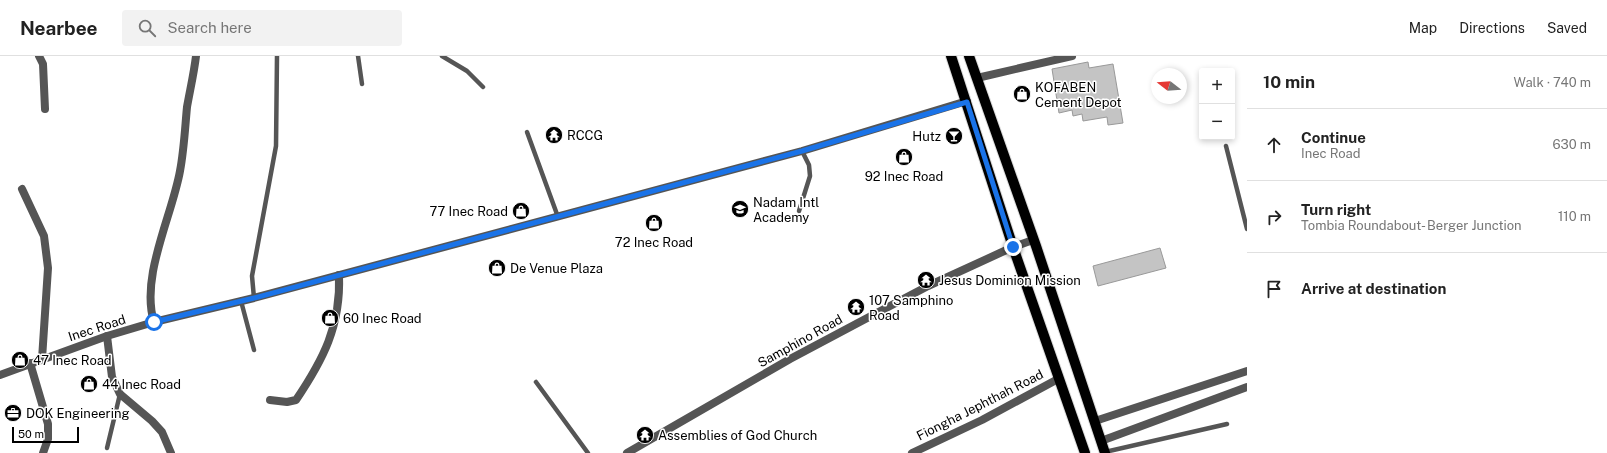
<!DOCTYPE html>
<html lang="en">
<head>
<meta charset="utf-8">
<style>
	body { margin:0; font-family:"Public Sans",sans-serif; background:#f2f2f2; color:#222 }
	.controls { position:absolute; right:12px; top:12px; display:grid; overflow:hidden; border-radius:4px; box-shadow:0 2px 6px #0003 }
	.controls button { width:36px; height:36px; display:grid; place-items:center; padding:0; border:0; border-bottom:1px solid #e0e0e0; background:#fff; color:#222; font:20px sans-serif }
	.compass { position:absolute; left:1151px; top:12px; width:36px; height:36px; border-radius:50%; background:#fff; box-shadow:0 2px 6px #0003; rotate:287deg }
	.scale { position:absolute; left:12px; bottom:10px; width:67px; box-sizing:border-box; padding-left:4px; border:2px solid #000; border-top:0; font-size:11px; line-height:14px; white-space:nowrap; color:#000; -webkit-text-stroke:3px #fff; paint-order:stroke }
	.stop { position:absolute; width:12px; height:12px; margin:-9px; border:3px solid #1a73e8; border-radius:50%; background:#fff }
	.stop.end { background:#1a73e8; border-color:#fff; box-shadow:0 1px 4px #0008 }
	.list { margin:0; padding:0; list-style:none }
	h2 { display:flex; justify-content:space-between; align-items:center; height:52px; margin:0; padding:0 16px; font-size:17px }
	h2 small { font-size:13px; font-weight:400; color:#767676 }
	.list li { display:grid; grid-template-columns:26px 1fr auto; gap:12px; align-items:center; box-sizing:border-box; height:72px; padding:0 16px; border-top:1px solid #e0e0e0 }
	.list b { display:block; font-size:15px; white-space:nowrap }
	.list p { margin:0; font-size:13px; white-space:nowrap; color:#767676 }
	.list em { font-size:13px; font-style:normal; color:#767676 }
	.icon { flex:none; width:22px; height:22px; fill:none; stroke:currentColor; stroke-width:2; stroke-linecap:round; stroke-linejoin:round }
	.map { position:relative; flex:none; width:1247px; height:397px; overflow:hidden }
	header { display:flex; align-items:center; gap:24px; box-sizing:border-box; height:56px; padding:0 20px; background:#fff; border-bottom:1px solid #e0e0e0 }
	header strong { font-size:19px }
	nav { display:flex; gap:22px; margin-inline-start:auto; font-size:14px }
	.search { width:280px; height:36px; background:#f2f2f2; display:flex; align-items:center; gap:10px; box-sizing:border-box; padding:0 14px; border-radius:4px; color:#767676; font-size:15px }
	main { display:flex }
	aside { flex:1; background:#fff }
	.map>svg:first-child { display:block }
	.building { fill:#c4c4c4; stroke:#999 }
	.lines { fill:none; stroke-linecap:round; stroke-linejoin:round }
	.primary-casing { stroke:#dbdbdb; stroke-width:12 }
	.service { stroke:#555; stroke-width:4.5 }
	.minor { stroke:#555; stroke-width:8 }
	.primary { stroke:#000; stroke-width:10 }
	.route { stroke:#1a73e8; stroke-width:5 }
	.labels { text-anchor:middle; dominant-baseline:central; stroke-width:3; stroke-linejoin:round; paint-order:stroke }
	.poi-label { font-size:13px; fill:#000; stroke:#fff; text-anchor:start }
	.street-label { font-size:13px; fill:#000; stroke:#fff }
</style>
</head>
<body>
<header>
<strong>Nearbee</strong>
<div class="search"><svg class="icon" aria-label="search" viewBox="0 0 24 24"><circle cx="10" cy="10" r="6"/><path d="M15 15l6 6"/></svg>Search here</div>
<nav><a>Map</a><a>Directions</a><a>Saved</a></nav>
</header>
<main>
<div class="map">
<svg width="1247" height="397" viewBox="0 0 1247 397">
	<rect width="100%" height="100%" fill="#fff"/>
	<g class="building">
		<path d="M1088,6L1089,12L1113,8L1123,67L1108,69L1107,61L1083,65L1082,58L1073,60L1072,54L1059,57L1052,13Z"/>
		<path d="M1160,192L1166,212L1098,230L1093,210Z"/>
	</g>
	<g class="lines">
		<defs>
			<g id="primary">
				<path d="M951,0L1013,191L1085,397"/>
				<path d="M969,0L1036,190L1105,397"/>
			</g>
		</defs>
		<use href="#primary" class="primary-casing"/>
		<g class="service">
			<path d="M358,0L362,28"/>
			<path d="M442,0L467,15L483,31"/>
			<path d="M527,76L558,161"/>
			<path d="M1226,90L1247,173"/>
			<path d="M799,155L810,120L809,109L802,95"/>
			<path d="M254,242L252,220L276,90L277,0"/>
			<path d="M241,245L254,294"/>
			<path d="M536,326L588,397"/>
			<path d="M107,392L120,338"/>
			<path d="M1105,396L1227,368"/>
		</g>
		<g class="minor">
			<path d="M39,0L43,8L45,53"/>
			<path d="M977,22L1072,0"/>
			<path d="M22,133L44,180L48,212L42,303"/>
			<path d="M154,266C140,221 172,160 180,115C184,94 185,72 187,51C190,34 194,17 196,0"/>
			<path d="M107,280L112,321L120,338L152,365L162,376L171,397"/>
			<path d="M30,307L48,368V383L43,397"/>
			<path d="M0,319L107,280L154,266L254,242L802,95L967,45"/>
			<path d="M270,344L287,346L296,344C323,304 341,270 339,219"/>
			<path d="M1095,365L1247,315"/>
			<path d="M1101,385L1247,331"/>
			<path d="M627,397L790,303L871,260L928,230L1013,191L1033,184"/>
			<path d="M912,397L982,364L1058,323"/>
		</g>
		<use href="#primary" class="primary"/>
	</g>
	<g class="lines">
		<path class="route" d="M154,266L254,242L802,95L967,46L1013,191"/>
	</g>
	<defs>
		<symbol id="shop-disc" viewBox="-11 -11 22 22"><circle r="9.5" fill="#000" stroke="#fff"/><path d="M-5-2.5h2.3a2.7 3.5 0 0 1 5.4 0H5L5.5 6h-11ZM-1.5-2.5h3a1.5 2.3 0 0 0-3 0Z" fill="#fff"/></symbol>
		<symbol id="temple-disc" viewBox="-11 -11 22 22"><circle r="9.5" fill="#000" stroke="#fff"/><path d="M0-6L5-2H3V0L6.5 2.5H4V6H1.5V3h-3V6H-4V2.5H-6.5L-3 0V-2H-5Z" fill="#fff"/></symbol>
		<symbol id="bar-disc" viewBox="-11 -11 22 22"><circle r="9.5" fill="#000" stroke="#fff"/><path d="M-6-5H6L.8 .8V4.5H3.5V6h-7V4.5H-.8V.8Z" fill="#fff"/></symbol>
		<symbol id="school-disc" viewBox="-11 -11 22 22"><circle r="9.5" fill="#000" stroke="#fff"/><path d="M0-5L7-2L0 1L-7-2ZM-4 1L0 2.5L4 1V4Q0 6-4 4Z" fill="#fff"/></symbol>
		<symbol id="office-disc" viewBox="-11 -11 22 22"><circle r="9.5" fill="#000" stroke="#fff"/><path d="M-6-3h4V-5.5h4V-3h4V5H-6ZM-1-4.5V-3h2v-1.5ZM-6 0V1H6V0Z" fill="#fff"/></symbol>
	</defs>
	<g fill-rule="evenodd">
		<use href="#shop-disc" x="1012" y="28" width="20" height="20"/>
		<use href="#temple-disc" x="544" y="69" width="20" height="20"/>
		<use href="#bar-disc" x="944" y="70" width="20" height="20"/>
		<use href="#shop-disc" x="894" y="91" width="20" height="20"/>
		<use href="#school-disc" x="730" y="143" width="20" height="20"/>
		<use href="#shop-disc" x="511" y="145" width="20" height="20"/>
		<use href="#shop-disc" x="644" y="157" width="20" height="20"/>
		<use href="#shop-disc" x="487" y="202" width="20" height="20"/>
		<use href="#temple-disc" x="916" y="214" width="20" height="20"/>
		<use href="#temple-disc" x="846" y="241" width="20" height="20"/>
		<use href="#shop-disc" x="320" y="252" width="20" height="20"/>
		<use href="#shop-disc" x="10" y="294" width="20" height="20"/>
		<use href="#shop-disc" x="79" y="318" width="20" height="20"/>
		<use href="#office-disc" x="3" y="347" width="20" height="20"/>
		<use href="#temple-disc" x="635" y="369" width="20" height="20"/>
	</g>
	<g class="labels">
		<g class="poi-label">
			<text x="1035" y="31">KOFABEN<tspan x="1035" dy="15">Cement Depot</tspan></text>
			<text x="567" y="79">RCCG</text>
			<text x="941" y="80" text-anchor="end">Hutz</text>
			<text x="904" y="120" text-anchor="middle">92 Inec Road</text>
			<text x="753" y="146">Nadam Intl<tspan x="753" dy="15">Academy</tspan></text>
			<text x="508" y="155" text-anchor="end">77 Inec Road</text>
			<text x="654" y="186" text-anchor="middle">72 Inec Road</text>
			<text x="510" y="212">De Venue Plaza</text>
			<text x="939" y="224">Jesus Dominion Mission</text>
			<text x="869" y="244">107 Samphino<tspan x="869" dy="15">Road</tspan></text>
			<text x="343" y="262">60 Inec Road</text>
			<text x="33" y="304">47 Inec Road</text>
			<text x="102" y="328">44 Inec Road</text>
			<text x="26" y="357">DOK Engineering</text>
			<text x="658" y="379">Assemblies of God Church</text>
		</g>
		<g class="street-label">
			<text transform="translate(97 272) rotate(-18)">Inec Road</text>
			<text transform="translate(800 285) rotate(-29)">Samphino Road</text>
			<text transform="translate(980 349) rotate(-27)">Fiongha Jephthah Road</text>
		</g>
	</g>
</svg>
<div class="controls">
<button>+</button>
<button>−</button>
</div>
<svg class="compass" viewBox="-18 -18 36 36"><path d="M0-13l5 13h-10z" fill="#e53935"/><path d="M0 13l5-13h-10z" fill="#767676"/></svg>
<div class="scale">50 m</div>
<div class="stop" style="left:154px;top:266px"></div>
<div class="stop end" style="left:1013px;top:191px"></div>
</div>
<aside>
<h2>10 min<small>Walk · 740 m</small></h2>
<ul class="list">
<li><svg class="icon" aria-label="ahead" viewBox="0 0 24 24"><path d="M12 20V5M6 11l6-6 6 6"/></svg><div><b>Continue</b><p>Inec Road</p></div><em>630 m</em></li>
<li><svg class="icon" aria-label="right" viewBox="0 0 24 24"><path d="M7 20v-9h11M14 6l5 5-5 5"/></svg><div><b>Turn right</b><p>Tombia Roundabout- Berger Junction</p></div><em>110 m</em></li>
<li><svg class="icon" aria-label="arrive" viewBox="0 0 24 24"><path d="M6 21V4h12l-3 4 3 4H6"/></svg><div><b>Arrive at destination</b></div></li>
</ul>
</aside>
</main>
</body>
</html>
